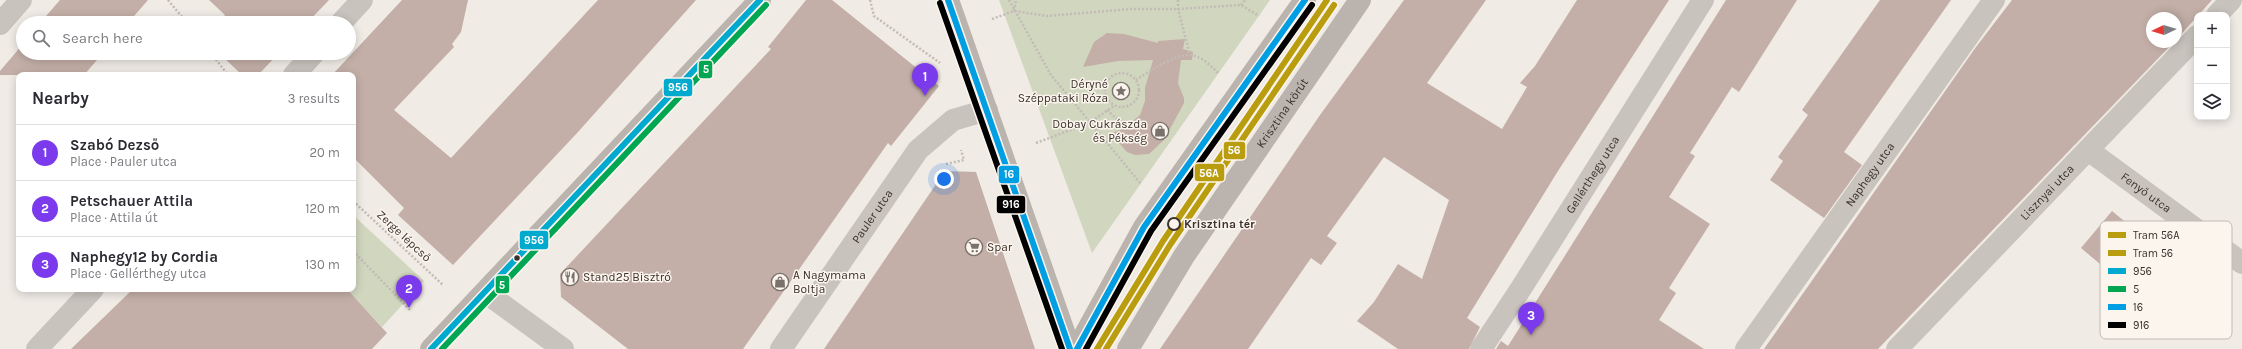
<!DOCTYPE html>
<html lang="en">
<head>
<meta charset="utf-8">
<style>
	body { margin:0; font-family:Karla,sans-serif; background:#f7f7f7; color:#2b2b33 }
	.controls { position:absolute; right:12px; top:12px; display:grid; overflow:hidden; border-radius:8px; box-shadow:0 2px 10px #0003 }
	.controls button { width:36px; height:36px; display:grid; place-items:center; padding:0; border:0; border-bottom:1px solid #e1e1e2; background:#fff; color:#2b2b33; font:20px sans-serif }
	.compass { position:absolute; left:2146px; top:12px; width:36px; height:36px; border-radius:50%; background:#fff; box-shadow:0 2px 10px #0003; rotate:266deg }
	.you { position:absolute; left:944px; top:179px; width:14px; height:14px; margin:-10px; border:3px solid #fff; border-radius:50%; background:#1a73e8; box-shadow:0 0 0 6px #1a73e833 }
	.badge { display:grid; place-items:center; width:26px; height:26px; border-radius:50%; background:#7c3aed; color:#fff; font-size:13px; font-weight:700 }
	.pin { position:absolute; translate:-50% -33px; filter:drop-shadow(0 1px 2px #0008) }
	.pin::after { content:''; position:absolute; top:21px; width:14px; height:12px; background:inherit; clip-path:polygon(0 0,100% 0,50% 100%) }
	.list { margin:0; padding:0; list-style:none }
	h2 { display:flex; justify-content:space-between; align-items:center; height:52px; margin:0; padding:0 16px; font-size:17px }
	h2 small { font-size:13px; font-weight:400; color:#7c7c81 }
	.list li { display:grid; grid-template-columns:26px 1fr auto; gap:12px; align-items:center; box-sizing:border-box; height:56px; padding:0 16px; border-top:1px solid #e1e1e2 }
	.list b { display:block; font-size:15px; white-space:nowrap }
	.list p { margin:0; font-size:13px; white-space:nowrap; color:#7c7c81 }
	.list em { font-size:13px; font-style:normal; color:#7c7c81 }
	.icon { flex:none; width:22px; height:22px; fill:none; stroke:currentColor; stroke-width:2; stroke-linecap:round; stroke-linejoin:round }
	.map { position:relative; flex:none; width:2242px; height:349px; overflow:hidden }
	.search { position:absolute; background:#fff; box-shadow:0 2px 10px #0003; left:16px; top:16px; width:340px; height:44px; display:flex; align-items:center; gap:10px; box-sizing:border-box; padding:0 14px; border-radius:22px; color:#7c7c81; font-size:15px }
	.panel { position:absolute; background:#fff; box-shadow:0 2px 10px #0003; left:16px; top:72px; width:340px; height:220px; border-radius:8px }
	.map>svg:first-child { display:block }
	.green { fill:#d1d6bf }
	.building { fill:#c3afa7 }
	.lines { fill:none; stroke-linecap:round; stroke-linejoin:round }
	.path { stroke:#c2bbb6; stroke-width:2.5; stroke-dasharray:2 2; stroke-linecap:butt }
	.street { stroke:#c9c3be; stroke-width:22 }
	.secondary { stroke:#bab3ae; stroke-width:22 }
	.bus-1-casing { stroke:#fbf5ee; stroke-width:9 }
	.bus-2-casing { stroke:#fbf5ee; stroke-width:9 }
	.bus-3-casing { stroke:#fbf5ee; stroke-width:9 }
	.bus-4-casing { stroke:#fbf5ee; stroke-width:9 }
	.bus-1 { stroke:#00a9ce; stroke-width:6 }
	.bus-2 { stroke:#00a651; stroke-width:6 }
	.bus-3 { stroke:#009ee3; stroke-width:6 }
	.bus-4 { stroke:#000; stroke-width:6 }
	.tram-1-casing { stroke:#fbf5ee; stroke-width:9 }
	.tram-2-casing { stroke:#fbf5ee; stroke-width:9 }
	.tram-1 { stroke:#ba9d0f; stroke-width:6 }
	.tram-2 { stroke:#ba9d0f; stroke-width:6 }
	.stop-dot { fill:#fbf5ee; stroke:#3b302b; stroke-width:2 }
	.bus-dot { fill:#3b302b; stroke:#fbf5ee; stroke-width:1.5 }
	.labels { text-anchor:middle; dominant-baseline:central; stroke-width:3; stroke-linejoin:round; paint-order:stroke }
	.poi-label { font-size:12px; fill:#3b302b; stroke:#fbf5ee; text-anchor:start }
	.street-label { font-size:12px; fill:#3b302b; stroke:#fbf5ee }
	.stop-label { font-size:12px; font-weight:bold; fill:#3b302b; stroke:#fbf5ee; text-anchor:start }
	.key { fill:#fbf5ee; stroke:#c1bab4; stroke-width:1 }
	.key-label { font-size:11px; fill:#3b302b }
	.line-badge { stroke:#fbf5ee; stroke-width:1.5 }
	.badge-label { font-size:11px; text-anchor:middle; font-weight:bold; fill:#fff }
</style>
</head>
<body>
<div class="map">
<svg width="2242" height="349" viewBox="0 0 2242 349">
	<rect width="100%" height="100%" fill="#f0ebe5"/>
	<g class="green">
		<path d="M999,0H1270L1092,253Z"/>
		<path d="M353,215L424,281L382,327L347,289H353Z"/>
	</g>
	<g class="building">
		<path d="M60,0H148L128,23H40Z"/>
		<path d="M209,0H329L307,23H218L225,15Z"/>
		<path d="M402,0H468L461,32L452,44L454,47L394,110L451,158L598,0H696L578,132L453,265L398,215L404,208L353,157V75H332Z"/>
		<path d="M806,0H832L939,86L891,146L888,143L743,349H628L561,297L560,274L771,49L768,47Z"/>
		<path d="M1404,0H1486L1427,83L1502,129L1527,87L1520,83L1535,66L1577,0H1669L1558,171L1467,318L1480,327L1469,349H1398L1357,321L1374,302L1398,264L1422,279L1449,200L1384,157L1327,236L1337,243L1321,265L1311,258L1248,349H1160L1320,115Z"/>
		<path d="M1726,0H1797L1739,92L1732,87L1690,153L1695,156L1669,197L1710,224L1669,288L1676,293L1659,320L1704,349H1496L1501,341L1508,346Z"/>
		<path d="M1880,0H1951L1844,152L1862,165L1824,218L1770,180L1783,161L1778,157L1808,115L1802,110Z"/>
		<path d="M2012,0H2212L2176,40V18H2152V42H2174L1878,349H1764L1976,47Z"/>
		<path d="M1107,33L1124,34L1158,43V41L1185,39L1183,49L1193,52L1192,60H1181L1178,83L1184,98V103L1164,140L1149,154L1135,155L1127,152L1111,134L1127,126L1140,115L1145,101V88L1153,60L1118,61L1083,67L1094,42Z"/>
		<path d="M23,44V53H103L84,75H0V71Z"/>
		<path d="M219,53H279L258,75H242Z"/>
		<path d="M945,171L976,172L1035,349H824Z"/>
		<path d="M2112,211L2182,269L2151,307L2081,248Z"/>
		<path d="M133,289H347L387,333L372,349H71Z"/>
	</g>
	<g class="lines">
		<g class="path">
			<path d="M168,0L187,23"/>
			<path d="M870,0L874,16L940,63"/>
			<path d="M1009,0L1051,75L1141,184"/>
			<path d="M1178,0V9L1190,55"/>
			<path d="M1241,5L1245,0"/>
			<path d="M1014,11L1016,0"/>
			<path d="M992,19L1014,11L1047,16L1131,9H1178L1241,5L1259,16"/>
			<path d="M211,53L228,75"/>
			<circle cx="1122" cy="90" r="17"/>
			<path d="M1136,80C1148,72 1176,54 1190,55C1202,56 1211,66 1219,74"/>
			<path d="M1107,110L1117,119L1133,124"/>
			<path d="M1036,143L1089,123L1114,106"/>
			<path d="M946,164L964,160L961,150"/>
			<path d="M353,201L443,285"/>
			<path d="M353,251L411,311"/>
		</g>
		<g class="street">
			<path d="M2217,15L2231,0"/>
			<path d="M341,23L362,0"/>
			<path d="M0,24L21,0"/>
			<path d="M294,75L314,53"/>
			<path id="s1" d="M2088,150L2242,263"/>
			<path d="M485,292L563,349"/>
			<path d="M37,349L93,289"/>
			<path id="s2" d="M781,349L918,150L953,120L987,110"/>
			<path id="s3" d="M1481,349L1520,290L1703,0"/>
			<path id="s4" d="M1746,349L1994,0"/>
			<path id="s5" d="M1897,349L2197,36"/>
		</g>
		<g class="secondary">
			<path d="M948,0L1070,349"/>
			<path d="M431,349L760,0"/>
			<path d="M1077,349L1144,227L1305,0"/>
			<path id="s6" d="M1128,349L1184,256L1360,0"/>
		</g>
		<defs>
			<path id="bus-1" d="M431,349L760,0"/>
			<path id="bus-2" d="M442,349L766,5"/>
			<g id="bus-3">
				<path d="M948,0L1070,349"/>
				<path d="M1077,349L1144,227L1305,0"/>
			</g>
			<g id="bus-4">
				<path d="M940,3L1062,349"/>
				<path d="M1086,349L1151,231L1312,5"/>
			</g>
		</defs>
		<use href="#bus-1" class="bus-1-casing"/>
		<use href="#bus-2" class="bus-2-casing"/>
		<use href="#bus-3" class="bus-3-casing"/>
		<use href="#bus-4" class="bus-4-casing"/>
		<use href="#bus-1" class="bus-1"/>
		<use href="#bus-2" class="bus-2"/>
		<use href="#bus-3" class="bus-3"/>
		<use href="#bus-4" class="bus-4"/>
		<defs>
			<path id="tram-1" d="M1097,349L1163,241L1327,0"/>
			<path id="tram-2" d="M1106,349L1170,245L1334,5"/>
		</defs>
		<use href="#tram-1" class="tram-1-casing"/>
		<use href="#tram-2" class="tram-2-casing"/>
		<use href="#tram-1" class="tram-1"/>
		<use href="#tram-2" class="tram-2"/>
	</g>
	<defs>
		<symbol id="sight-ring" viewBox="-11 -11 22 22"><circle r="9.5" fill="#fbf5ee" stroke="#7a716c" stroke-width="1.5"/><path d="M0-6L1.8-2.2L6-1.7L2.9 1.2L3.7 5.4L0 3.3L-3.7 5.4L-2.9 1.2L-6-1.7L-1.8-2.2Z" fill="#7a716c"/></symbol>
		<symbol id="shop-ring" viewBox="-11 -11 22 22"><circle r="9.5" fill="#fbf5ee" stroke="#7a716c" stroke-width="1.5"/><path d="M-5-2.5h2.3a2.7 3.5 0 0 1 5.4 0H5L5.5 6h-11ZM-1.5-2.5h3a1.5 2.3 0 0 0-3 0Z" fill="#7a716c"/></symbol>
		<symbol id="supermarket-ring" viewBox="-11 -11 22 22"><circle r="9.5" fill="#fbf5ee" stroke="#7a716c" stroke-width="1.5"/><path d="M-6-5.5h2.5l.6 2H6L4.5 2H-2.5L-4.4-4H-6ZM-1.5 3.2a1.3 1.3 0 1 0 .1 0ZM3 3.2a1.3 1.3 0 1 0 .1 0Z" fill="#7a716c"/></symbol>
		<symbol id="restaurant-ring" viewBox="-11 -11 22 22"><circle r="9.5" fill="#fbf5ee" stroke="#7a716c" stroke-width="1.5"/><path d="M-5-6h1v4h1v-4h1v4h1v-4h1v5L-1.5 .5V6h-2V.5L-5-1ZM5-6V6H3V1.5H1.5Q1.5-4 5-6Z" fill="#7a716c"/></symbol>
	</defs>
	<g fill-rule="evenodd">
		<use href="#sight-ring" x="1111" y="81" width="20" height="20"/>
		<use href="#shop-ring" x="1150" y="121" width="20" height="20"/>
		<use href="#supermarket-ring" x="964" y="237" width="20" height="20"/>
		<use href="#restaurant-ring" x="560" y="267" width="20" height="20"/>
		<use href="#shop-ring" x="770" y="272" width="20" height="20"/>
	</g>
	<circle class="stop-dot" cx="1174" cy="224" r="6"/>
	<circle class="bus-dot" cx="517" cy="258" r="3.5"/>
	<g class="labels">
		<g class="poi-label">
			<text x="1108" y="84" text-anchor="end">Déryné<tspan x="1108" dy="14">Széppataki Róza</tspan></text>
			<text x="1147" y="124" text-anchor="end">Dobay Cukrászda<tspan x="1147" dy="14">és Pékség</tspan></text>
			<text x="987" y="247">Spar</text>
			<text x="793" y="275">A Nagymama<tspan x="793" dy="14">Boltja</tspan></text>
			<text x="583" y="277">Stand25 Bisztró</text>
		</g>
		<g class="street-label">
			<text stroke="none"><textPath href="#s6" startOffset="282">Krisztina körút</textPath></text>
			<text stroke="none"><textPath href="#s4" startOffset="214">Naphegy utca</textPath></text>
			<text stroke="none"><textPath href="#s3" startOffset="207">Gellérthegy utca</textPath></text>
			<text stroke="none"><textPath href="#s1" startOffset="72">Fenyő utca</textPath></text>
			<text stroke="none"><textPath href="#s5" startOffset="217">Lisznyai utca</textPath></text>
			<text stroke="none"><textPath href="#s2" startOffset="161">Pauler utca</textPath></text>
			<text transform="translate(404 236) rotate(43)">Zerge lépcső</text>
		</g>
		<g class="stop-label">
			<text x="1184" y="224">Krisztina tér</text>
		</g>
	</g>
	<rect x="2100" y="221" width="132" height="118" rx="6" class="key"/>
	<rect x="2108" y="232" width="18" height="6" fill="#ba9d0f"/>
	<rect x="2108" y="250" width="18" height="6" fill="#ba9d0f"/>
	<rect x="2108" y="268" width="18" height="6" fill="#00a9ce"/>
	<rect x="2108" y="286" width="18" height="6" fill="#00a651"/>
	<rect x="2108" y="304" width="18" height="6" fill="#009ee3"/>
	<rect x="2108" y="322" width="18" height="6" fill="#000"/>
	<g class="key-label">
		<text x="2133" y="239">Tram 56A</text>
		<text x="2133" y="257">Tram 56</text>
		<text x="2133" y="275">956</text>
		<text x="2133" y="293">5</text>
		<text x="2133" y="311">16</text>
		<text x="2133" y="329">916</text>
	</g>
	<g class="line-badge">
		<rect x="698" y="60" width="15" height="19" rx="4" fill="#00a651"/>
		<rect x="663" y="78" width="30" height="19" rx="4" fill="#00a9ce"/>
		<rect x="1223" y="141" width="23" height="19" rx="4" fill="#ba9d0f"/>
		<rect x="1194" y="163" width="31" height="19" rx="4" fill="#ba9d0f"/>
		<rect x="998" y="165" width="22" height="19" rx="4" fill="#009ee3"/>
		<rect x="996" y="195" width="30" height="19" rx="4" fill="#000"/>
		<rect x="519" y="230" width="30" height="20" rx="4" fill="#00a9ce"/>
		<rect x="495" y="275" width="15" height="19" rx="4" fill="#00a651"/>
	</g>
	<g class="badge-label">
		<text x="706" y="73">5</text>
		<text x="678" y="91">956</text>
		<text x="1234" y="154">56</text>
		<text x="1209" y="177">56A</text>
		<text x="1009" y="178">16</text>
		<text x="1011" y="208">916</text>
		<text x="534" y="244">956</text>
		<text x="502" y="289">5</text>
	</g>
</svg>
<div class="controls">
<button>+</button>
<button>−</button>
<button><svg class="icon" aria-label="layers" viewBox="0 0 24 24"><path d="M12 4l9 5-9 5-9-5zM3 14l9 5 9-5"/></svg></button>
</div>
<svg class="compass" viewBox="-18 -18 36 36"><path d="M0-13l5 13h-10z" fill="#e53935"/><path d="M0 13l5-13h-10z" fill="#7c7c81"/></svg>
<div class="you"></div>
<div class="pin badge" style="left:925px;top:96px">1</div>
<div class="pin badge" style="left:409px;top:308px">2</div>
<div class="pin badge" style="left:1531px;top:335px">3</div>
<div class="search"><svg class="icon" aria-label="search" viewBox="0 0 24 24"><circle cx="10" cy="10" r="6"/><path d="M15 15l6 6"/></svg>Search here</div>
<section class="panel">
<h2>Nearby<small>3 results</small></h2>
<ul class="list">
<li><span class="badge">1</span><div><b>Szabó Dezső</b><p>Place · Pauler utca</p></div><em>20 m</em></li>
<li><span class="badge">2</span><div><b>Petschauer Attila</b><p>Place · Attila út</p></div><em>120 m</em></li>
<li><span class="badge">3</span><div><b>Naphegy12 by Cordia</b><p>Place · Gellérthegy utca</p></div><em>130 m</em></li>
</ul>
</section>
</div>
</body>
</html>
